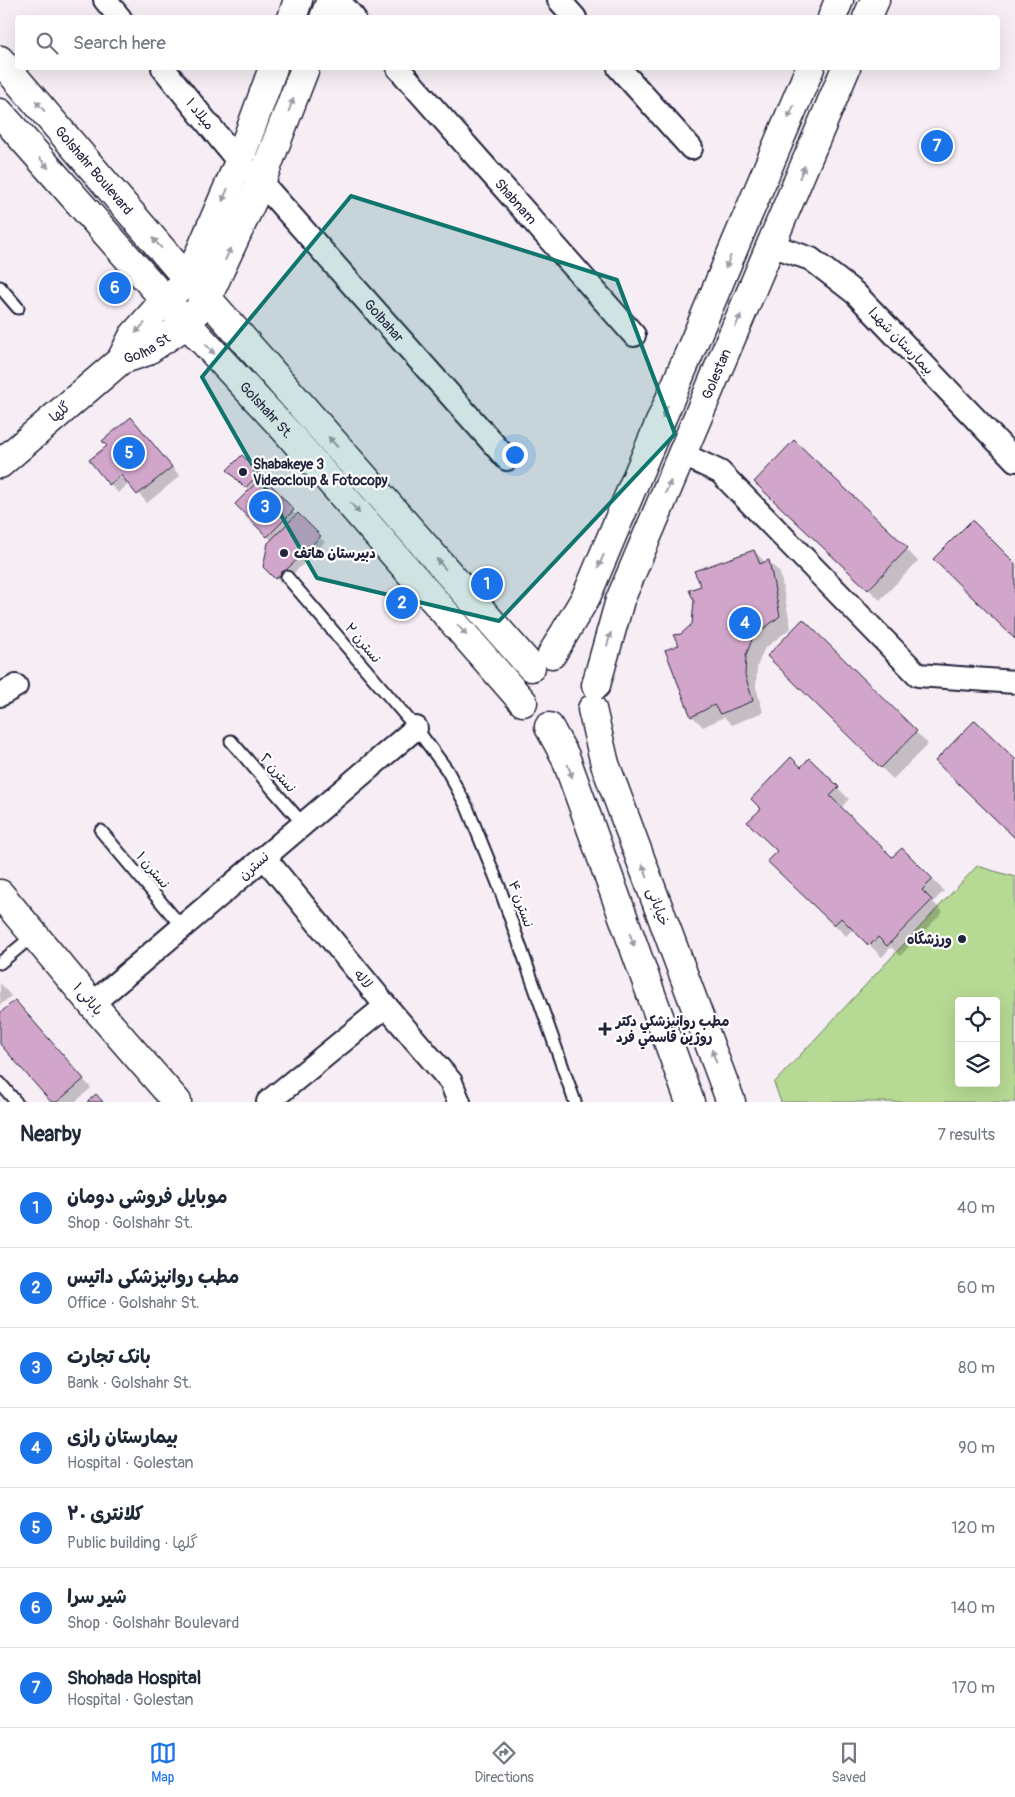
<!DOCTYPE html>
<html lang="en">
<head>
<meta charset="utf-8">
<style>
	body { margin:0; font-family:Pangolin,"Playpen Sans Arabic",sans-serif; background:#f2f2f3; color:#1f2937 }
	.controls { position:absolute; right:15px; bottom:15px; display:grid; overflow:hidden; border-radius:5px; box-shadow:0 5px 20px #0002 }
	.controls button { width:45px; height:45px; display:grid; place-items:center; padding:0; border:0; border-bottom:1px solid #e0e1e3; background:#fff; color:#1f2937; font:25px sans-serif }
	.you { position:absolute; left:514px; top:454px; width:18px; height:18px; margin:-12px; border:4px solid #fff; border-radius:50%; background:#1a73e8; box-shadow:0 0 0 8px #1a73e833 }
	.badge { display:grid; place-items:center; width:32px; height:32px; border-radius:50%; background:#1a73e8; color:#fff; font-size:16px; font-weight:700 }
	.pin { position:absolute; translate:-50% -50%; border:2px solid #fff; box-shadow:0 1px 5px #0006 }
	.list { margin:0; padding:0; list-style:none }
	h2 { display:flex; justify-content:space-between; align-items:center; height:65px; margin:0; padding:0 20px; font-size:21px }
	h2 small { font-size:16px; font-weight:400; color:#747a83 }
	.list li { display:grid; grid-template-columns:32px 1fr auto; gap:15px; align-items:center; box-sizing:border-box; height:80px; padding:0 20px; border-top:1px solid #e0e1e3 }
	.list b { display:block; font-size:19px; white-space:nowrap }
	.list p { margin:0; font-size:16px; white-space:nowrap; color:#747a83 }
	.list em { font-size:16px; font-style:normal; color:#747a83 }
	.icon { flex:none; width:28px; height:28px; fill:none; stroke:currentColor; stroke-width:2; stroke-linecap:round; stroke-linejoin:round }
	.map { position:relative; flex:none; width:1015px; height:1102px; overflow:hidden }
	.search { position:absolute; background:#fff; box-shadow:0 5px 20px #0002; left:15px; right:15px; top:15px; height:55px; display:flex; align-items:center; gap:12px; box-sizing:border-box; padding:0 18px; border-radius:5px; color:#747a83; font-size:19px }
	.sheet { height:625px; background:#fff }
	nav { display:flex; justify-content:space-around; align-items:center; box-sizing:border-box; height:70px; border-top:1px solid #e0e1e3; background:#fff; font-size:14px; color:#747a83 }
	nav a { display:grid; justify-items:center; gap:2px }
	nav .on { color:#1a73e8 }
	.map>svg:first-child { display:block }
	.green { fill:#b6d993; stroke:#6c7e67; fill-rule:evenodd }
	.shadow { fill:#0003 }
	.building { fill:#d2a6cb; stroke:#22223b }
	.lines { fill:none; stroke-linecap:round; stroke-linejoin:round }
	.lane-casing { stroke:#22223b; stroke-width:15 }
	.street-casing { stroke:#22223b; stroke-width:26 }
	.secondary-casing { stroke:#22223b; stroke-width:31 }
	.lane { stroke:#fff; stroke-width:11 }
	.street { stroke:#fff; stroke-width:22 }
	.secondary { stroke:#fff; stroke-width:28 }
	.oneway { fill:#9c9ca7 }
	.marked { fill:#0f766e; fill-opacity:0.2; stroke:#0f766e; stroke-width:4; stroke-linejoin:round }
	.poi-dot { fill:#22223b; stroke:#fff; stroke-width:2 }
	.labels { text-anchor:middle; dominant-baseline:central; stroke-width:4.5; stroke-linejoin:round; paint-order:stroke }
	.street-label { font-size:14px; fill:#22223b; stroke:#fff }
	.poi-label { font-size:14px; font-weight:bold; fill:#22223b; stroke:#fff; text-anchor:start }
</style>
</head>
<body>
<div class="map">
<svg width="1015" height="1102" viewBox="0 0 1015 1102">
	<rect width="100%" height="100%" fill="#f6edf5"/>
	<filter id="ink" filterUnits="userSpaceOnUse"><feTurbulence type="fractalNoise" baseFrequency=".02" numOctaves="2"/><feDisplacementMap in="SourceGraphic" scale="10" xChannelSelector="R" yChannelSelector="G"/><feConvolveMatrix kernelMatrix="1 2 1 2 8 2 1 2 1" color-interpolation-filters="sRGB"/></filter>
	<g filter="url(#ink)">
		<path class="green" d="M977,866L1015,877V1102H781L774,1083ZM959,1001H996V1083H959Z"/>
		<g class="shadow">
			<path d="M131,419L180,476L147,503L130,483L118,493L110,484L109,446Z"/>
			<path d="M794,442L918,561L880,600L767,493Z"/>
			<path d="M242,457L297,516L325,542L289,578L281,583L264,566L272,541L237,504L250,491L229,470Z"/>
			<path d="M754,551L766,563L769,561L780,573L791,628L764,649L757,667L756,687L763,712L732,725L724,717L703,727L692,716L681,645L682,635L693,624L703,587Z"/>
			<path d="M803,621L928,744L893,779L768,656Z"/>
			<path d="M809,760L849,799L841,808L892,859L902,849L944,891L933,902L943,912L900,956L891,947L882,957L853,929L846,936L769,861L778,851L801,769Z"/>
			<path d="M0,983L11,996L0,1005Z"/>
			<path d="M23,1010L91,1088L75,1102H53L0,1042V1014Z"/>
		</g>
		<g class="building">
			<path d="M131,417L172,467L137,495L121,475L109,485L89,460L107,446L102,441Z"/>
			<path d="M794,440L908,548L868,590L754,482Z"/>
			<path d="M242,455L260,473L245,488L227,470Z"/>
			<path d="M263,476L294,510L267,537L235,504Z"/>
			<path d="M298,513L321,536L284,572L275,579L263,567L268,543Z"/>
			<path d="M972,520L1015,563V639L933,559Z"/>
			<path d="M754,550L760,564L769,560L780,616L753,637L746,655L745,675L753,701L720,714L714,705L691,717L665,650L679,645L673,635L681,634L692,624L694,601L689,590L701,586L694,571Z"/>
			<path d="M803,619L917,731L881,768L767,656Z"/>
			<path d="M975,720L1015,759V838L935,761Z"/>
			<path d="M791,757L801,767L809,758L839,787L830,796L892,857L902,848L933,879L922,890L932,900L887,946L878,937L869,946L841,918L834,925L767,861L777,851L747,822L761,809L751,799Z"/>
			<path d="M15,1000L84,1079L57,1102H51L0,1044V1013Z"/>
			<path d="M96,1094L103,1102H87Z"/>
		</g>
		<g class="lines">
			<defs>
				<g id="lane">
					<path d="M0,287L18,308"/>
					<path d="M287,577L416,728L447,770L467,807L499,886L575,1102"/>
					<path d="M231,741L303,824"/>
					<path d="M101,831L182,927"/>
					<path d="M0,963L34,935"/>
					<path d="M0,1083L16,1102"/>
				</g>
				<g id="street">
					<path d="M105,0L120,18"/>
					<path d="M338,0L354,18"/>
					<path d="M559,0L575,18"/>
					<path id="s1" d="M163,68L238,161L261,182L507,459"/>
					<path id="s2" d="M398,68L634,335"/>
					<path d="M619,68L691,148"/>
					<path d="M771,245L811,259L855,293L1015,460"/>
					<path d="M682,454L720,472L918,675L1015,682"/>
					<path d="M0,695L16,686"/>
					<path d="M264,857L386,1006L451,1082L459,1102"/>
					<path d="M92,1004L416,728"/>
					<path d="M268,1102L386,1006"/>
				</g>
				<g id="secondary">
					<path d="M292,18L298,0"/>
					<path d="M324,18L331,0"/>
					<path d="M832,18L839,0"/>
					<path d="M867,18L875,0"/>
					<path id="s3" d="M0,60L188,280L207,298L531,667"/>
					<path id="s4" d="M0,113L165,300L288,433L523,702"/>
					<path d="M121,360L133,336L165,300L188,280L236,169L273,68"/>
					<path id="s5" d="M0,464L121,360L145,352L187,324L207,298L261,182L305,68"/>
					<path d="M552,654L586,597L810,68"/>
					<path id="s6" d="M596,685L620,600L846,68"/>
					<path d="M592,709L605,764L731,1102"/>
					<path d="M549,727L565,756L690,1102"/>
					<path d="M0,894L92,1004L177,1102"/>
				</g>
			</defs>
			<use href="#lane" class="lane-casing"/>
			<use href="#street" class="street-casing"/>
			<use href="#secondary" class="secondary-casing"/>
			<use href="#lane" class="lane"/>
			<use href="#street" class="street"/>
			<use href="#secondary" class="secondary"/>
		</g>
		<defs><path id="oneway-solid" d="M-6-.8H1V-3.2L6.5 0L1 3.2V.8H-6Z" transform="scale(1.25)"/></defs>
		<g class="oneway">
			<use href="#oneway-solid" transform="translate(291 105) rotate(-69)"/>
			<use href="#oneway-solid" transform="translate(40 106) rotate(-131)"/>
			<use href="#oneway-solid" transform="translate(791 112) rotate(113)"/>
			<use href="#oneway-solid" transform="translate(44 163) rotate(49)"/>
			<use href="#oneway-solid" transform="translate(802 172) rotate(-67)"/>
			<use href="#oneway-solid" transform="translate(225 195) rotate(113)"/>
			<use href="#oneway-solid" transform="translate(157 243) rotate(-131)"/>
			<use href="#oneway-solid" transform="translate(228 254) rotate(-65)"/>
			<use href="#oneway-solid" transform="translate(728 262) rotate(113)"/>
			<use href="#oneway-solid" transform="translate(738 321) rotate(-67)"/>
			<use href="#oneway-solid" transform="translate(140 328) rotate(133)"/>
			<use href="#oneway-solid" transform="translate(210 349) rotate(47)"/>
			<use href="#oneway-solid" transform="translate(665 412) rotate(113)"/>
			<use href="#oneway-solid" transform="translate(333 442) rotate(-131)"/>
			<use href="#oneway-solid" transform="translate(668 487) rotate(-67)"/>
			<use href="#oneway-solid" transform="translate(355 508) rotate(49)"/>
			<use href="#oneway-solid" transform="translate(601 561) rotate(113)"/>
			<use href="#oneway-solid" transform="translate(441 564) rotate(-131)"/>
			<use href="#oneway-solid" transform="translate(462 630) rotate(49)"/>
			<use href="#oneway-solid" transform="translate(609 639) rotate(-74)"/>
			<use href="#oneway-solid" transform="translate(570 771) rotate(70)"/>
			<use href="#oneway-solid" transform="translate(645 871) rotate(-110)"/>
			<use href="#oneway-solid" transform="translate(632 940) rotate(70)"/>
			<use href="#oneway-solid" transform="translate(714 1056) rotate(-110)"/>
		</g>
	</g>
	<path class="marked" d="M351,196L617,280L675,434L499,621L317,578L202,377Z"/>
	<g class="poi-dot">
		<circle cx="243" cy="472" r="5"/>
		<circle cx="284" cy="553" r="5"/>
		<circle cx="962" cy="939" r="5"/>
		<path d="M602.5 1021.5h5v5h5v5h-5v5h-5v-5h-5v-5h5z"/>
	</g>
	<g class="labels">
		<g class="street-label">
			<text transform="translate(200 114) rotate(51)">میلاد ۱</text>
			<text stroke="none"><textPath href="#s3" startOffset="145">Golshahr Boulevard</textPath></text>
			<text stroke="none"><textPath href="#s2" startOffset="178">Shabnam</textPath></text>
			<text stroke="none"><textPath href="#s1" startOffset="336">Golbahar</textPath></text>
			<text transform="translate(901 341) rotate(46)">بیمارستان شهدا</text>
			<text stroke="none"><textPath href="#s5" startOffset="188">Golha St</textPath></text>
			<text stroke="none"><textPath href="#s6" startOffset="334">Golestan</textPath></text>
			<text stroke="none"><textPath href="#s4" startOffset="399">Golshahr St.</textPath></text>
			<text transform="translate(60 412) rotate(-41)">گلها</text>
			<text transform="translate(363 643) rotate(50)">نسترن ٣</text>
			<text transform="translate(278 773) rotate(49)">نسترن ٢</text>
			<text transform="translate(254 866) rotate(-41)">نسترن</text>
			<text transform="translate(153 870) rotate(50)">نسترن ١</text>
			<text transform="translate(521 904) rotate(70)">نسترن ۴</text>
			<text transform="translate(658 907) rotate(70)">خیابانی</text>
			<text transform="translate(363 979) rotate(51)">لاله</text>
			<text transform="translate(88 999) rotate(50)">بابائی ۱</text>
		</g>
		<g class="poi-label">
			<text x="253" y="464">Shabakeye 3<tspan x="253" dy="16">Videocloup &amp; Fotocopy</tspan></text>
			<text x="294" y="553">دبیرستان هاتف</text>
			<text x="952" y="939" text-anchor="end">ورزشگاه</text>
			<text x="616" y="1021">مطب روانپزشكي دكتر<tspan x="616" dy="16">روژين قاسمي فرد</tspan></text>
		</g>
	</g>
</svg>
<div class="controls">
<button><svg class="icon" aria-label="locate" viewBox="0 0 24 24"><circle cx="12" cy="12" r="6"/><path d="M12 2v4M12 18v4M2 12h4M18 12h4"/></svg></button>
<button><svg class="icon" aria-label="layers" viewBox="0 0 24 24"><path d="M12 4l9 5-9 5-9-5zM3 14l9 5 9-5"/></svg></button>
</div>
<div class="you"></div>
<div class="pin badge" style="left:487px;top:584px">1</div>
<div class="pin badge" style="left:402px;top:603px">2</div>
<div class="pin badge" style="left:265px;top:507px">3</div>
<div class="pin badge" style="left:745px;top:623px">4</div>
<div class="pin badge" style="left:129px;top:453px">5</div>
<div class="pin badge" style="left:115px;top:288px">6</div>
<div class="pin badge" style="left:937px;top:146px">7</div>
<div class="search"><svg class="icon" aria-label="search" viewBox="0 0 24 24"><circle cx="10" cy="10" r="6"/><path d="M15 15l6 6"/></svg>Search here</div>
</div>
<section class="sheet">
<h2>Nearby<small>7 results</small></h2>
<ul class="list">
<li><span class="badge">1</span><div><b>موبایل فروشی دومان</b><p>Shop · Golshahr St.</p></div><em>40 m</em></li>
<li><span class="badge">2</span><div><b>مطب روانپزشکی داتیس</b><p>Office · Golshahr St.</p></div><em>60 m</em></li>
<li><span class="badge">3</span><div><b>بانک تجارت</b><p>Bank · Golshahr St.</p></div><em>80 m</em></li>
<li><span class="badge">4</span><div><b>بیمارستان رازی</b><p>Hospital · Golestan</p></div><em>90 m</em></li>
<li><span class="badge">5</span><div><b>کلانتری ۲۰</b><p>Public building · گلها</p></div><em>120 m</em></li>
<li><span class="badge">6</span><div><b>شیر سرا</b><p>Shop · Golshahr Boulevard</p></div><em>140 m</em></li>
<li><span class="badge">7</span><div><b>Shohada Hospital</b><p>Hospital · Golestan</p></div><em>170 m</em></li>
</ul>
</section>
<nav>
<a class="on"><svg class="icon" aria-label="map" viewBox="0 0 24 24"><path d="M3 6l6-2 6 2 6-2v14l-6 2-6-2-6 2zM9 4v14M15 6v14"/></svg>Map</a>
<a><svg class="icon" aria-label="directions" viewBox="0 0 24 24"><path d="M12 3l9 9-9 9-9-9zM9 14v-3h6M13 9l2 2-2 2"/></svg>Directions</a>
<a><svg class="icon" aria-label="saved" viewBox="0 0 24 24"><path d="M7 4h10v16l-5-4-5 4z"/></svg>Saved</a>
</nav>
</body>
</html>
